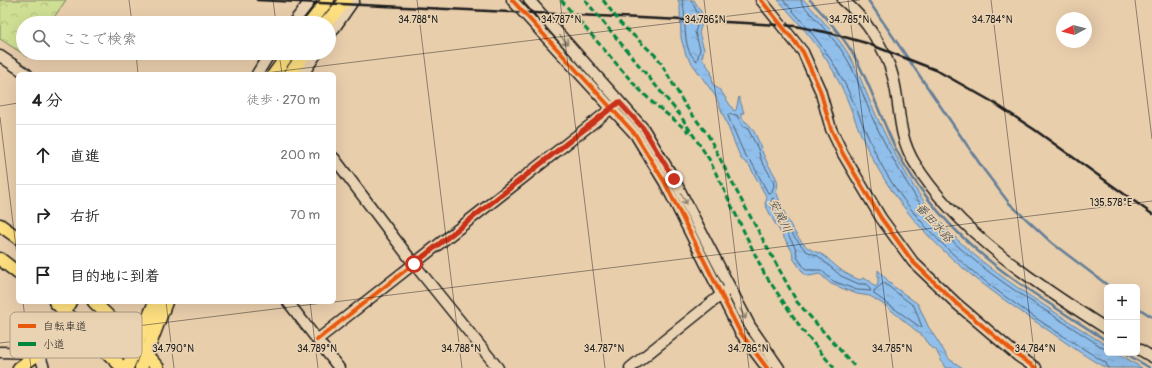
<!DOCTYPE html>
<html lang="ja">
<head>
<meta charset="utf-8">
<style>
	body { margin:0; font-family:Pangolin,"Klee One",sans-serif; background:#f6f6f6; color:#222 }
	.controls { position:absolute; right:12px; bottom:12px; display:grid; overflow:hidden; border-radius:6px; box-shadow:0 4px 16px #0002 }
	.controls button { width:36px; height:36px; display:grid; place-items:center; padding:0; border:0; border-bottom:1px solid #e0e0e0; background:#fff; color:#222; font:20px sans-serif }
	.compass { position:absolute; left:1056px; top:12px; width:36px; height:36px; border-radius:50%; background:#fff; box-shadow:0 4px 16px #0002; rotate:263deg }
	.stop { position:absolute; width:12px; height:12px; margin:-9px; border:3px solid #c8321e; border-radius:50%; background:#fff }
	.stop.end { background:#c8321e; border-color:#fff; box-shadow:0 1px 4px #0008 }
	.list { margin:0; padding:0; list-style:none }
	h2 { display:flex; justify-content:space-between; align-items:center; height:52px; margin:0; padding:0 16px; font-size:17px }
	h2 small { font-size:13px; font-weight:400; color:#767676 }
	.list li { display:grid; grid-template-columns:26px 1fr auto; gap:12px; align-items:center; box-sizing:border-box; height:60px; padding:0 16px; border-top:1px solid #e0e0e0 }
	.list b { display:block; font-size:15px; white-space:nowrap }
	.list em { font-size:13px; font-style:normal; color:#767676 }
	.icon { flex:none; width:22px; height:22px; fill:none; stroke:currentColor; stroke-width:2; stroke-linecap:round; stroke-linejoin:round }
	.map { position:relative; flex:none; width:1152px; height:368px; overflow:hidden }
	.search { position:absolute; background:#fff; box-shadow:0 4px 16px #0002; left:16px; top:16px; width:320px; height:44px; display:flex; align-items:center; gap:10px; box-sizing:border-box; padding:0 14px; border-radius:22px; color:#767676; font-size:15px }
	.panel { position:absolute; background:#fff; box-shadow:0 4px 16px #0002; left:16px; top:72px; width:320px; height:232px; border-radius:6px }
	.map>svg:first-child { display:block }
	.park { fill:url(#park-crowns); stroke:#767e58 }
	.water { fill:url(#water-ripples); stroke:#627e98 }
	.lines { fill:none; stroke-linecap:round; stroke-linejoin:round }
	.shore { stroke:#4b5d6f; stroke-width:1 }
	.stream { stroke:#627e98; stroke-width:2.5 }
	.minor-casing { stroke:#1c1c1c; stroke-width:13 }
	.major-casing { stroke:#1c1c1c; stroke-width:15 }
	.minor { stroke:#ead3b2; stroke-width:10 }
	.major { stroke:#fddf80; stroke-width:12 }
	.rail { stroke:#1c1c1c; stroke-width:2.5 }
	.quiet { stroke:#00873e; stroke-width:3; stroke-dasharray:6 3; stroke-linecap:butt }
	.cycleway-casing { stroke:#ead3b2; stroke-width:6 }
	.cycleway { stroke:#e8590c; stroke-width:4 }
	.oneway { stroke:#8d816e }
	.route { stroke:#c8321e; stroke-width:5 }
	.ticks { fill:none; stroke:#1c1c1c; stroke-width:1; stroke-opacity:0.45 }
	.labels { text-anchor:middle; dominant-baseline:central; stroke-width:3.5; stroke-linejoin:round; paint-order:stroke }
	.water-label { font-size:12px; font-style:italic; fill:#394550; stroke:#ead3b2 }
	.key { fill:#ead3b2; stroke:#ac9c85; stroke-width:1 }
	.key-label { font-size:11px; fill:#1c1c1c }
	.ticks-label { font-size:10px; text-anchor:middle; fill:#1c1c1c; stroke:#ead3b2; stroke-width:3.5; stroke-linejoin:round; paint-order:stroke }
</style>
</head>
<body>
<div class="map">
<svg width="1152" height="368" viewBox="0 0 1152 368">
	<defs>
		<pattern id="park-crowns" width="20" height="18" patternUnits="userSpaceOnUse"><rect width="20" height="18" fill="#cfdf93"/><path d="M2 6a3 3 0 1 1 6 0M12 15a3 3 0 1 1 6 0" fill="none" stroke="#b1bf7e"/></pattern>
		<pattern id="water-ripples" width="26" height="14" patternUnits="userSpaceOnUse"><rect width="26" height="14" fill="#91bfeb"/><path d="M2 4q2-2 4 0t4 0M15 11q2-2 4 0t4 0" fill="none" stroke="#7ca4c9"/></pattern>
	</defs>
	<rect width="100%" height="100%" fill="#e9ceac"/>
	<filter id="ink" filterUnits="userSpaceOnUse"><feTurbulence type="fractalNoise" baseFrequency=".025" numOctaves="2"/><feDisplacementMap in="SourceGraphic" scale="8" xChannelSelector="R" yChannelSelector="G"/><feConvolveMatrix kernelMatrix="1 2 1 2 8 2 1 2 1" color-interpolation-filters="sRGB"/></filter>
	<g filter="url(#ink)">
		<path class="park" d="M0,0H66L50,23H23V53H31L28,57L0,39Z"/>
		<g class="water">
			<path d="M678,0H694L704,17L699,33L704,49L702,58L711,71L713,85L721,91L734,111L736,110L739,97L744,113H741C741,121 747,121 751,127C758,136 760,148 765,158C768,166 774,172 777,180C778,184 778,187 776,191C783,210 792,235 808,248C814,252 822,253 827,258C839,269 845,274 860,280L863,278L870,281L875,287L878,284V270L893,286L918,304L928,326L949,359L963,368H945L936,350L929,346L925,338L886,306L870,296L857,294L831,284L820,274L809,276L804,274L793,258L792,251L773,220L765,204L767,198L749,165L741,159L716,97L686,55L681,38L680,7Z"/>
			<path d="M778,0H804C822,20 842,40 854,64C862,81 868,98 876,115C889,143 903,171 921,197C966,263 1042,302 1107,346V353H1118L1142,368C1131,368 1119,368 1108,368C1099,367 1051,332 1039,324C968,276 909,231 869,152C857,129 851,105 839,82C824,51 801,25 778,0Z"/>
		</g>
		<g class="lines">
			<g class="shore">
				<path d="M682,0C688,18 680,49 697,61L700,49L695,32L700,18L691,0"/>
				<path d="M783,0C806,25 827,50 843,80C861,115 871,152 894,186C946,264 1028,314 1106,363L1108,368"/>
				<path d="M801,0L802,4C820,24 839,43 851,66C859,83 865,100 872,117C885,145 900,173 917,199C962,266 1039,304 1103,348L1107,349"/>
				<path d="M729,114L737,115L742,126L748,129L758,149L761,160L773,180L774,186L771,193H768L752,163L745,156L728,116Z"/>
				<path d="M773,198L790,232L806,251L818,256L841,276L859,284H867L871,291L857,290L833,281L821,270H806L797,257L796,249L770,204Z"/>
				<path d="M884,283L914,306L922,327H920L874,294V291Z"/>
			</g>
			<g class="stream">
				<path d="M810,0C825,16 840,33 852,52C873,87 883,129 904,164C956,250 1026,288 1107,341"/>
				<path d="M868,0L984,170L1009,203L1052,243L1110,287"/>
				<path d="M1137,307L1152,317"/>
				<path d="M1125,353L1150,368"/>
			</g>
			<defs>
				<g id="minor">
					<path d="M512,0L635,134L665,183L740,332L767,368"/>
					<path d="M529,0L643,128L674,179L750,326L779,368"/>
					<path d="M761,0L803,52L820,90L831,129L843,154L881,218L913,262L957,304L1018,356L1036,368"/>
					<path d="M843,0C865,18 886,49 893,77C901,107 897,134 914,162C956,231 1039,286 1107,329"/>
					<path d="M293,23L311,0"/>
					<path d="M329,36L354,0"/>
					<path d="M0,56L27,74"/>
					<path d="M257,74L270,53"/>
					<path d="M303,74L317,53"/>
					<path d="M334,158L414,264L498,368"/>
					<path d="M288,302L339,368"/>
					<path d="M317,340L617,104"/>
					<path d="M1137,348L1152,357"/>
					<path d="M0,352L39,353L44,368"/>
					<path d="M630,368L726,291"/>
				</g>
				<g id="major">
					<path d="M310,23L328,0"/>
					<path d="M326,23L346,0"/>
					<path d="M274,74L289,53"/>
					<path d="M290,74L305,53"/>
					<path d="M0,225L18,238"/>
					<path d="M0,259L18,273"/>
					<path d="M55,302L123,368"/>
					<path d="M94,302L137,344L158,368"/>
					<path d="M19,368L39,353L70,302"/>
					<path d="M127,368L155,302"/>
					<path d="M141,368L166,302"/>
				</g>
			</defs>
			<use href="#minor" class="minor-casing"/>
			<use href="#major" class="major-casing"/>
			<use href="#minor" class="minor"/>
			<use href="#major" class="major"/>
			<path class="rail" d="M257,0L746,23L795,26L830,33L866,43L936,70L991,101L1035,130L1152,214"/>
			<g class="quiet">
				<path d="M561,0L634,84L652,102L689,132"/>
				<path d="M585,0L680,115L709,159L764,273L803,331L834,368"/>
				<path d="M603,0L621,24L658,58L685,105L708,135L737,192L797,302L856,368"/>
			</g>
			<defs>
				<g id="cycleway">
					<path d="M512,0L635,134L665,183L740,332L767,368"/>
					<path d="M761,0L803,52L820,90L831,129L843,154L881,218L913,262L957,304L1018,356L1036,368"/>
					<path d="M317,340L619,102"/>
				</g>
			</defs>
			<use href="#cycleway" class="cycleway-casing"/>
			<use href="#cycleway" class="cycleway"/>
		</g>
		<defs><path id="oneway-shaft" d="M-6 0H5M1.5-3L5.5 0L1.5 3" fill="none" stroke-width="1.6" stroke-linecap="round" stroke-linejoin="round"/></defs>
		<g class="oneway">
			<use href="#oneway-shaft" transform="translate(564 40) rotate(48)"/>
			<use href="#oneway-shaft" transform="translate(684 199) rotate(63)"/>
			<use href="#oneway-shaft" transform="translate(743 314) rotate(61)"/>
		</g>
	</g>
	<g class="lines" filter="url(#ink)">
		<path class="route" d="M414,264L619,102L643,128L674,179"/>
	</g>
	<path class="ticks" d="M129,0L132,23M273,0L276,23M417,0L462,368M560,0L605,368M704,0L749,368M848,0L893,368M991,0L1036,368M1135,0L1152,139M136,53L138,74M279,53L282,74M257,74L860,0M0,106L18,103M0,117L18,264M23,302L31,368M166,302L174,368M310,302L318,368M334,302L1152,201M0,343L331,302"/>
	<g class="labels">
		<g class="water-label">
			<text transform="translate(780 216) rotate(64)">安威川</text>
			<text transform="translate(934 223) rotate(48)">番田水路</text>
		</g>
	</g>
	<rect x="10" y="312" width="132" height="46" rx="6" class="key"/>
	<rect x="18" y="324" width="18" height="4" fill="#e8590c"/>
	<rect x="18" y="342" width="18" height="4" fill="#00873e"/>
	<g class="key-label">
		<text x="43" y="330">自転車道</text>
		<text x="43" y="348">小道</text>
	</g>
	<g class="ticks-label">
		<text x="418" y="23">34.788°N</text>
		<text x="561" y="23">34.787°N</text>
		<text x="705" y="23">34.786°N</text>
		<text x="849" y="23">34.785°N</text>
		<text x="992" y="23">34.784°N</text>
		<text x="1111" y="206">135.578°E</text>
		<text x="173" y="352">34.790°N</text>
		<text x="317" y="352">34.789°N</text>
		<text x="461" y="352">34.788°N</text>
		<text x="604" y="352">34.787°N</text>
		<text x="748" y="352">34.786°N</text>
		<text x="892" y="352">34.785°N</text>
		<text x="1035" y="352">34.784°N</text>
	</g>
</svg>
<div class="controls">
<button>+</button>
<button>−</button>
</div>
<svg class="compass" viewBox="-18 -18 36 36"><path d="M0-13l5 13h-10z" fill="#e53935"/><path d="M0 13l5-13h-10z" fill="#767676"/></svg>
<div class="stop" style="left:414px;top:264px"></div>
<div class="stop end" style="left:674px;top:179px"></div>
<div class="search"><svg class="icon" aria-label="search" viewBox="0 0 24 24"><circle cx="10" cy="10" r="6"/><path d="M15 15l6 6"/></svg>ここで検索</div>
<section class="panel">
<h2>4 分<small>徒歩 · 270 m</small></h2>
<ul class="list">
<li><svg class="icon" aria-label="ahead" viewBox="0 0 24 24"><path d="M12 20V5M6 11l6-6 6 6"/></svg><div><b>直進</b></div><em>200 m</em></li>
<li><svg class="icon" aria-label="right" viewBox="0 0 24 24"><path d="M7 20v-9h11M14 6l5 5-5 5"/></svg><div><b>右折</b></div><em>70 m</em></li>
<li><svg class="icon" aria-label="arrive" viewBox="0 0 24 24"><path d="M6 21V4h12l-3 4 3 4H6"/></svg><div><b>目的地に到着</b></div></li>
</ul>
</section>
</div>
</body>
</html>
